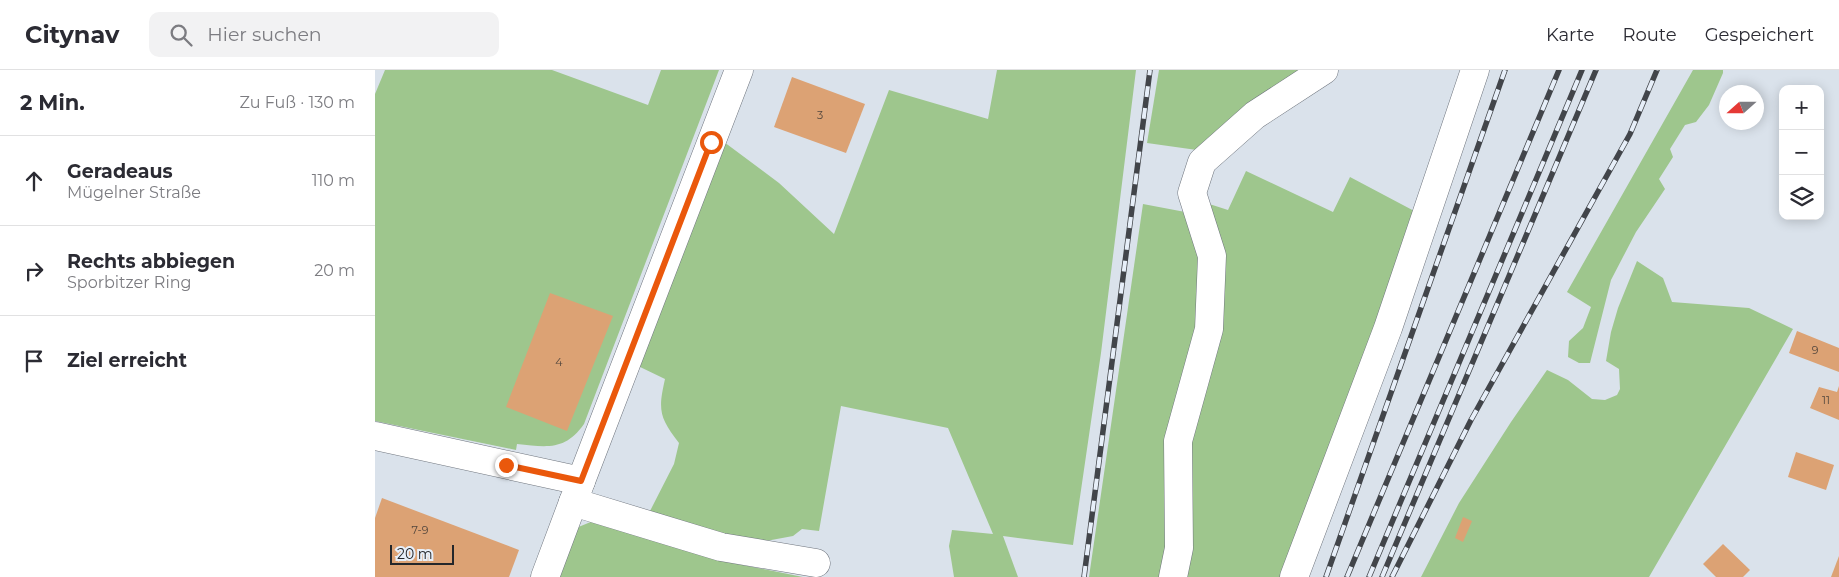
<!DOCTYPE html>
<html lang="de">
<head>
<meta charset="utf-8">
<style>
	body { margin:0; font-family:Montserrat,sans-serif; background:#f2f2f3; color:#2b2b33 }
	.controls { position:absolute; right:15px; top:15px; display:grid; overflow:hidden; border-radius:10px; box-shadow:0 2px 12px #0003 }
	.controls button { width:45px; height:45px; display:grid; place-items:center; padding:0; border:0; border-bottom:1px solid #e1e1e2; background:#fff; color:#2b2b33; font:25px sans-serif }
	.compass { position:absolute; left:1344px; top:15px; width:45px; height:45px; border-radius:50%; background:#fff; box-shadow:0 2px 12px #0003; rotate:249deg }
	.scale { position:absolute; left:15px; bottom:12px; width:64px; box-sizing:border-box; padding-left:5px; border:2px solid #24272b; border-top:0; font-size:14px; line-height:18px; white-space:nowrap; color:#24272b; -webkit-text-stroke:4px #e7eff9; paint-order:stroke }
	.stop { position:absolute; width:15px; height:15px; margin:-11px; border:4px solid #ea580c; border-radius:50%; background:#fff }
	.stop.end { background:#ea580c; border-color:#fff; box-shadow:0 1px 5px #0008 }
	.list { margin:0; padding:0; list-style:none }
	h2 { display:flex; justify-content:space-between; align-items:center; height:65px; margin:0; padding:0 20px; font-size:21px }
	h2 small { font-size:16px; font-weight:400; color:#7c7c81 }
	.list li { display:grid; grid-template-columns:32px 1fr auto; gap:15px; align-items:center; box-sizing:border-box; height:90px; padding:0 20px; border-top:1px solid #e1e1e2 }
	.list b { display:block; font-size:19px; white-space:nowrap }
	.list p { margin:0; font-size:16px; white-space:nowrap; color:#7c7c81 }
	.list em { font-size:16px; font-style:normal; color:#7c7c81 }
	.icon { flex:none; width:28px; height:28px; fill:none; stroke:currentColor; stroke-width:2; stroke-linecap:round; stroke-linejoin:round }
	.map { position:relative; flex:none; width:1464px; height:507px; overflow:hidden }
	header { display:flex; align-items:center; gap:30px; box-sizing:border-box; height:70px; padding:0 25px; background:#fff; border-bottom:1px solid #e1e1e2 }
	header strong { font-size:24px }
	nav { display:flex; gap:28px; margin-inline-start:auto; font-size:18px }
	.search { width:350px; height:45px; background:#f2f2f3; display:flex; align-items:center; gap:12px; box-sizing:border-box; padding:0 18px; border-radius:10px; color:#7c7c81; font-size:19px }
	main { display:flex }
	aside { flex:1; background:#fff }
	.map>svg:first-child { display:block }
	.green { fill:#9ec68d }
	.building { fill:#dca274 }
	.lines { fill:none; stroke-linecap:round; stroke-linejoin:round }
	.minor-casing { stroke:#6f757e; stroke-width:29 }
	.minor { stroke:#fff; stroke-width:28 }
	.rail-casing { stroke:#42454a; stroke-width:5.5 }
	.rail { stroke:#e7eff9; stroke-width:4; stroke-dasharray:11; stroke-linecap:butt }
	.route { stroke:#ea580c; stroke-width:6 }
	.labels { text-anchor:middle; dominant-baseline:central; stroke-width:4.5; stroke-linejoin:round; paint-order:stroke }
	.number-label { font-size:11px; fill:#52463d }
</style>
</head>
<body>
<header>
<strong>Citynav</strong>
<div class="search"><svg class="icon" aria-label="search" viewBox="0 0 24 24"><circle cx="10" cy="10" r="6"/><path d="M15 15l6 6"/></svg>Hier suchen</div>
<nav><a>Karte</a><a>Route</a><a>Gespeichert</a></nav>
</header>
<main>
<aside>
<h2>2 Min.<small>Zu Fuß · 130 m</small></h2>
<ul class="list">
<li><svg class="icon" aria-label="ahead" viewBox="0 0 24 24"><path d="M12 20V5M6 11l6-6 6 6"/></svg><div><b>Geradeaus</b><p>Mügelner Straße</p></div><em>110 m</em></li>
<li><svg class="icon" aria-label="right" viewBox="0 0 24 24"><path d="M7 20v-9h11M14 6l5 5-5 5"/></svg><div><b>Rechts abbiegen</b><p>Sporbitzer Ring</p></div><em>20 m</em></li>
<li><svg class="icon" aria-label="arrive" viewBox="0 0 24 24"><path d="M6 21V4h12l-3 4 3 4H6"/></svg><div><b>Ziel erreicht</b></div></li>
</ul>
</aside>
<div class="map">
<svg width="1464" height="507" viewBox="0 0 1464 507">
	<rect width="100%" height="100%" fill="#dae2eb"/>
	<g class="green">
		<path d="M10,0H177L273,35L286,0H344L209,354C190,381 172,377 142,374L141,380L0,351V24Z"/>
		<path d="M622,0H761L726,283L698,475L628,466L643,507H579L574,476L577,460L618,464L573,358L466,336L444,461L427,459L418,466L374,474L274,443L299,394L304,373C284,347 283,340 290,309L263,296L349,72L404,113L459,164L514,20L613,49Z"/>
		<path d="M784,0H934L829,81L772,73Z"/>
		<path d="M1318,0H1348V3L1334,35L1321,52L1310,55L1295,79L1298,87L1284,109L1290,119L1261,162L1236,210L1215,293H1204L1193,287L1194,271L1208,258L1216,237L1192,222Z"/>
		<path d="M871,101L958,142L975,107L1043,143L915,507H714L768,134L826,145L825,131L853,140Z"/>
		<path d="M1262,191L1288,208L1297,232L1374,238L1418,259L1274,507H1046L1084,433L1136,352L1172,300L1193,310L1217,329L1230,330L1242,325L1245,319L1244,299L1231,291L1236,262L1243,238Z"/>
		<path d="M223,449L343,490L428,507H182L201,458Z"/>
	</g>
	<g class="building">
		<path d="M417,7L490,34L471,83L399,57Z"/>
		<path d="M175,223L238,246L192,361L131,337Z"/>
		<path d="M1422,261L1464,278V302L1414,283Z"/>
		<path d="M1464,316V350L1435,338L1444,317L1462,322Z"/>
		<path d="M1421,382L1459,395L1451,420L1413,407Z"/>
		<path d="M7,428L144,480L134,507H0V448Z"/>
		<path d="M1088,447L1097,451L1088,472L1080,468Z"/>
		<path d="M1348,474L1375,500L1368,507H1341L1328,494Z"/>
		<path d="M1464,486V507H1456Z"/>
	</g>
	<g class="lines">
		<defs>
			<g id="minor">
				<path d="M0,366L206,411L170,507"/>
				<path d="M206,411L364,0"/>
				<path d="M198,432L346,477L441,493"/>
				<path d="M798,507L804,478L803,371L834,259L837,186L817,123L827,92L880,45L949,0"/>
				<path d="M919,507L1013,258L1100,0"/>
			</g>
		</defs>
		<use href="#minor" class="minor-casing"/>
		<use href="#minor" class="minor"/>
		<defs>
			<g id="rail">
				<path d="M709,507L775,0"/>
				<path d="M951,507L1130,0"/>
				<path d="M972,507L1184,0"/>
				<path d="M994,507L1207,0"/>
				<path d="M1007,507L1221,0"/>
				<path d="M1017,507L1096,350L1255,64L1282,0"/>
			</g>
		</defs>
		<use href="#rail" class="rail-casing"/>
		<use href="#rail" class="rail"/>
	</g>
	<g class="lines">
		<path class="route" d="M131,395L206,411L336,72"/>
	</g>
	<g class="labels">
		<g class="number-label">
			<text x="445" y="45">3</text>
			<text x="1440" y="280">9</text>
			<text x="184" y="292">4</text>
			<text x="1451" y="330">11</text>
			<text x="45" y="460">7-9</text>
		</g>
	</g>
</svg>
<div class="controls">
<button>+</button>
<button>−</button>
<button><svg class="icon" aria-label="layers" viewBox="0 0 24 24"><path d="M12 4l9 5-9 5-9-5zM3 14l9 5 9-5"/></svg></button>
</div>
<svg class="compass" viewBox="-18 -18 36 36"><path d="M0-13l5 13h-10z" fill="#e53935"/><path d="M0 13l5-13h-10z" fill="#7c7c81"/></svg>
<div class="scale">20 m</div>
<div class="stop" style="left:336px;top:72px"></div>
<div class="stop end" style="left:131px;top:395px"></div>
</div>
</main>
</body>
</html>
